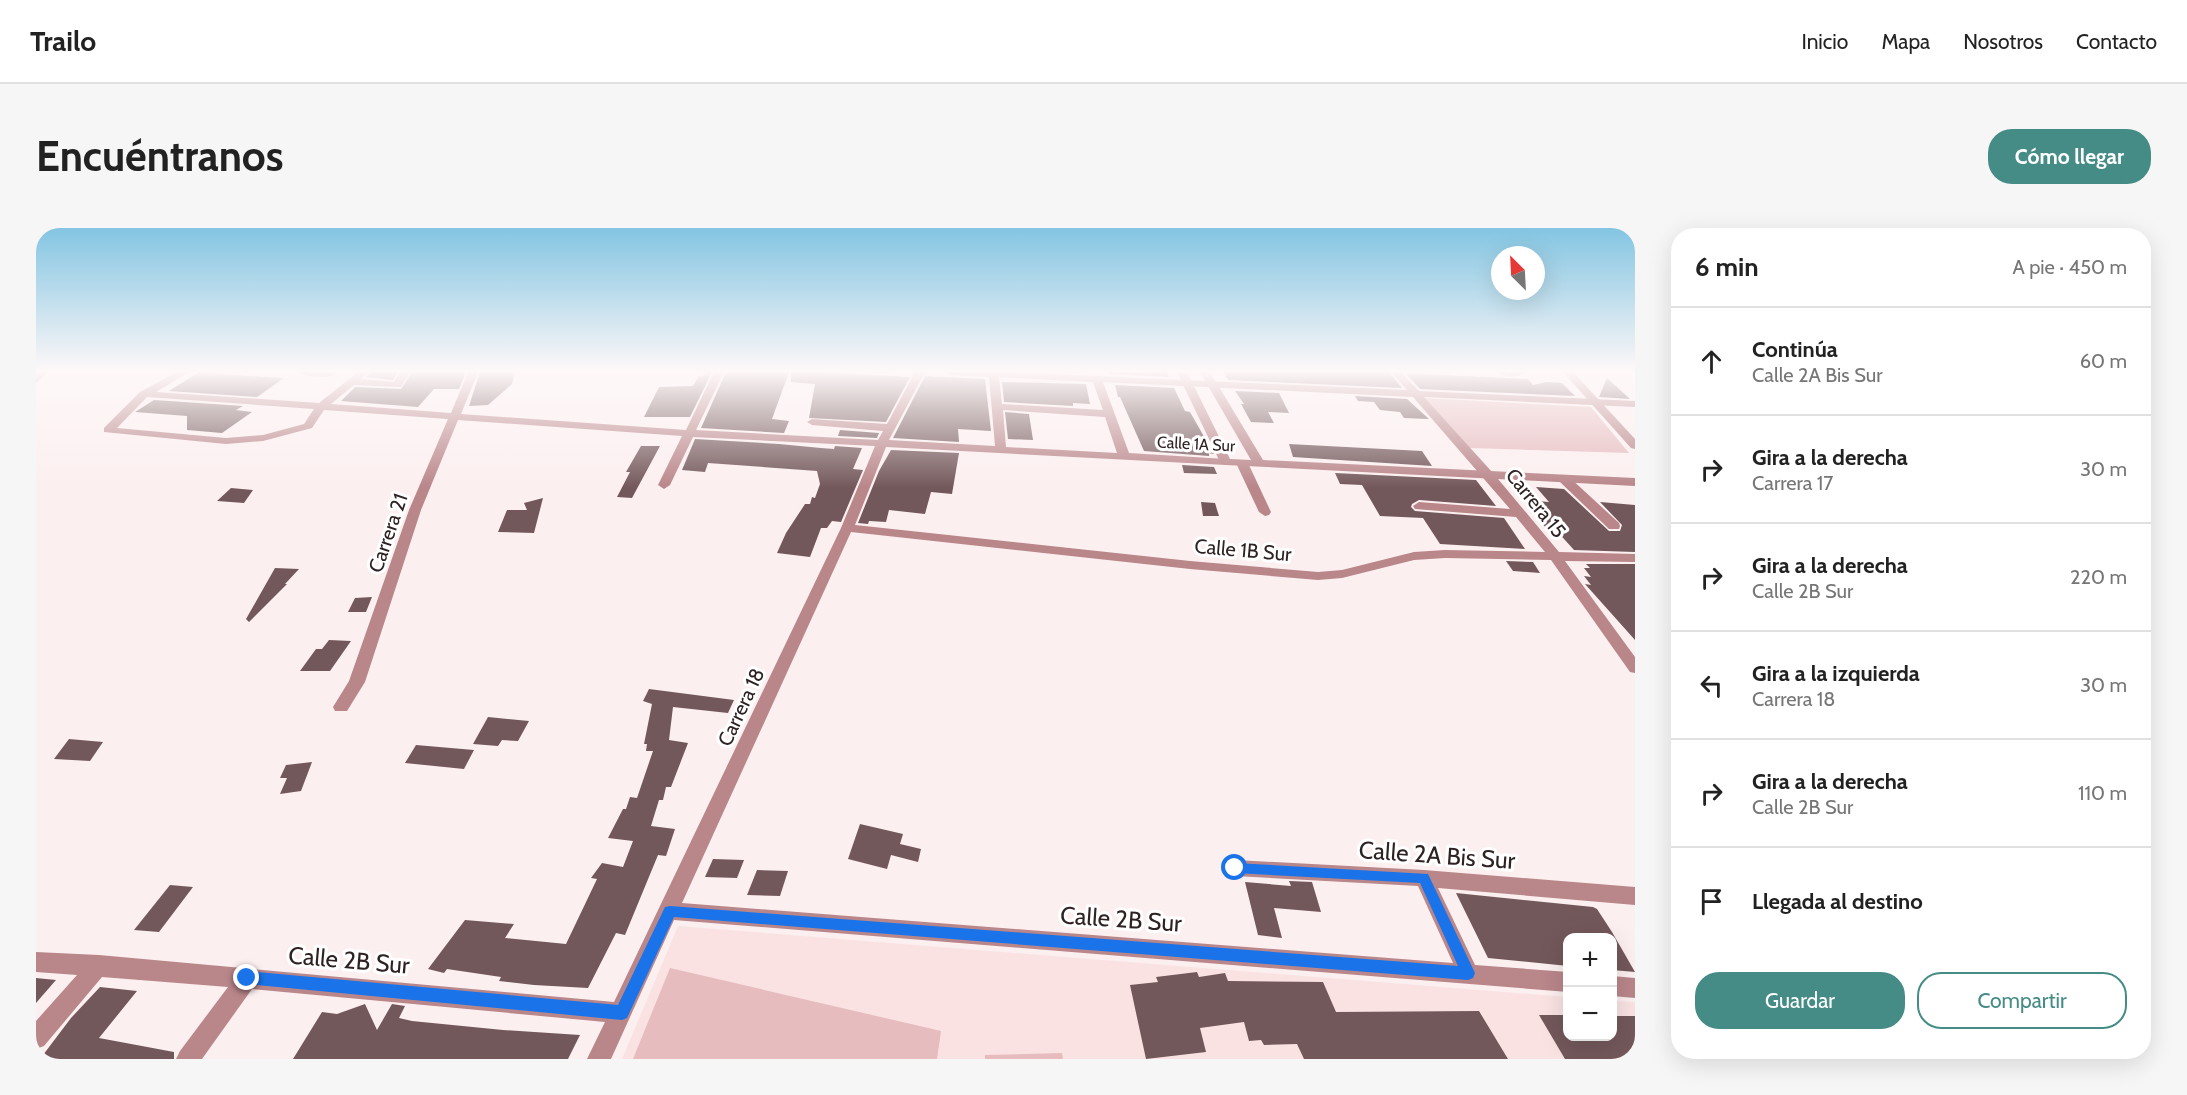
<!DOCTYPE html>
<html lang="es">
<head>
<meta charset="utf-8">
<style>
	body { margin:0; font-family:Cabin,sans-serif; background:#f6f6f6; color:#222 }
	.controls { position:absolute; right:18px; bottom:18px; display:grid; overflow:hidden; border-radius:12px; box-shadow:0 6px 24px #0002 }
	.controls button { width:54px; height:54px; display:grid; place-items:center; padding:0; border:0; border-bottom:2px solid #e0e0e0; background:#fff; color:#222; font:30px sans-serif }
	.compass { position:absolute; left:1455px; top:18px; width:54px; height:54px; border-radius:50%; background:#fff; box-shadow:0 6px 24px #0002; rotate:336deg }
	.stop { position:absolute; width:18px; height:18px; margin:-14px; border:4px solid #1a73e8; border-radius:50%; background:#fff }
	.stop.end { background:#1a73e8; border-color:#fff; box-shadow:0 2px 6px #0008 }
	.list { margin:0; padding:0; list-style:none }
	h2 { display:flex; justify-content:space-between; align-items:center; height:78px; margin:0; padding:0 24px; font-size:26px }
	h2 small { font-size:20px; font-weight:400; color:#767676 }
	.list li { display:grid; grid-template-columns:39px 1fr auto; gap:18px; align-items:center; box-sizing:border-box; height:108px; padding:0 24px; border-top:2px solid #e0e0e0 }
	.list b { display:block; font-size:22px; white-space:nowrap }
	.list p { margin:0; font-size:20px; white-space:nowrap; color:#767676 }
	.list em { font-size:20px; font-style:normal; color:#767676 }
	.actions { display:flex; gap:12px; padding:18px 24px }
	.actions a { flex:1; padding:14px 0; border:2px solid #458c86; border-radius:24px; text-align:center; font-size:21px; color:#458c86 }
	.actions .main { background:#458c86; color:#fff }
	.icon { flex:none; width:33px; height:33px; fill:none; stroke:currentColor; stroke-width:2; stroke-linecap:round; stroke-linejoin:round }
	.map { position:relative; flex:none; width:1599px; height:831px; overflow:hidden; border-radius:24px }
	header { display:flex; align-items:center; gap:36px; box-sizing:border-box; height:84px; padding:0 30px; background:#fff; border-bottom:2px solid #e0e0e0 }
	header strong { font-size:28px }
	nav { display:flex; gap:33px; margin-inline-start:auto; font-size:21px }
	.intro { display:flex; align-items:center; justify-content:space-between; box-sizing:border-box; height:144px; padding:0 36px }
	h1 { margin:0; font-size:42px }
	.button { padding:15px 27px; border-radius:24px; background:#458c86; color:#fff; font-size:21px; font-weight:700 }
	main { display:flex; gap:36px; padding:0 36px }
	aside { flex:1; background:#fff; border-radius:24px; box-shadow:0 6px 24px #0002 }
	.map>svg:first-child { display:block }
	.built { fill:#fae2e3 }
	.green { fill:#e6bcbf }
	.building { fill:#73585b }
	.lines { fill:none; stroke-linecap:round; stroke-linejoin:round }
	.minor { fill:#b9868a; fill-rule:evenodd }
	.tertiary { fill:#b9868a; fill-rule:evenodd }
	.route { fill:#1a73e8 }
	.labels { text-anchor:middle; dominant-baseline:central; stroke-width:6; stroke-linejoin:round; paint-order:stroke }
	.far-street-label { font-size:16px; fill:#2e2223; stroke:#fff }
	.street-label { font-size:20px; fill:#2e2223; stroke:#fff }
	.near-street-label { font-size:24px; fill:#2e2223; stroke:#fff }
</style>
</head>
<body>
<header>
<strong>Trailo</strong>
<nav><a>Inicio</a><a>Mapa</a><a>Nosotros</a><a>Contacto</a></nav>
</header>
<div class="intro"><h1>Encuéntranos</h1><a class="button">Cómo llegar</a></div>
<main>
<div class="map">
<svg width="1599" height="831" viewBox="0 0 1599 831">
	<rect width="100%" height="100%" fill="#fceff0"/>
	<path class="built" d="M642,698L1531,769L1532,808H1576L1577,773L1599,774V831H586Z"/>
	<g class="green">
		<path d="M1388,170L1555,179L1593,225L1434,220Z"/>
		<path d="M634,740L905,803L901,831H597Z"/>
		<path d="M1026,825L1027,831H949V827Z"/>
	</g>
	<g class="building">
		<path d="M163,144L213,148L248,150L221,169L133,163Z"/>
		<path d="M335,144H362L357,152L330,149Z"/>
		<path d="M376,144H430L423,161H398L382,179L305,173L319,159L365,161Z"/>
		<path d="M444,144H479L476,156L452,177L433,178Z"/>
		<path d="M670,144H676L654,189H608L623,159L657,158L663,148H667Z"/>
		<path d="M690,144H753L736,191L753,193L748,205L665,200Z"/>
		<path d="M755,144H790L874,149L850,194L773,190L779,156L755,154Z"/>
		<path d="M1073,144H1130L1133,149L1074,146Z"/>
		<path d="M1187,144H1353L1366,160L1192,152Z"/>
		<path d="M1369,145L1492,151L1497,157L1511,154L1526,155L1539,168L1384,161Z"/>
		<path d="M889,148L949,151L955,203L922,201L923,214L857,210Z"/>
		<path d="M1571,150L1594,171L1563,169Z"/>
		<path d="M966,154L1050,156L1054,176L1037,175V178L968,174Z"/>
		<path d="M1079,157L1138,160L1149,183L1154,184L1178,226L1173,225V228L1108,223L1084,169H1082Z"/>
		<path d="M1199,163L1243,165L1253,185L1232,184L1238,195L1215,194L1205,176H1208Z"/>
		<path d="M1319,168L1371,171L1393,191L1368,190L1364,184L1344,182L1338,174L1322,173Z"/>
		<path d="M118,172L207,178L200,182L216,184L186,205L151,202V188L99,184Z"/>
		<path d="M969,184L993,186L997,212L972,211Z"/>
		<path d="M804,202L843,205L841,210L802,208Z"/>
		<path d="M659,211L743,216L785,220L798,221L799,218L826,220L817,241L827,242L805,294L796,293L791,300H785L774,329L741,325L750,305L769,276H774L776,269L779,270L784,256L781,243L672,235L669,244L646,242Z"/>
		<path d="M1253,216L1386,223L1396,238L1257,229Z"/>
		<path d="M605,218H624L596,270L581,269L594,244H590Z"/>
		<path d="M855,222L923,225L916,266L895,264L889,286L853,282L850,294L833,293L832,296L822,295L843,243Z"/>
		<path d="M1146,237L1178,239L1181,246L1148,245Z"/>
		<path d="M1299,245L1440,252L1460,278L1383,272L1376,276L1375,279L1379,283L1468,290L1489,321L1404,316L1387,290L1344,288L1326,257L1304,256Z"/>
		<path d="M1500,259L1528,261L1573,303H1584L1586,297L1564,274L1599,277V324L1538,322L1519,301L1510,300L1487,272L1513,274Z"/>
		<path d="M195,260L217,262L208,275L181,273Z"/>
		<path d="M507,270L498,305L462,304L471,282H491L488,275Z"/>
		<path d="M1165,274L1179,275L1183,288H1167Z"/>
		<path d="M1470,333L1497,334L1504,345L1477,343Z"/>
		<path d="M1550,336H1599V412L1549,356L1555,357L1548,348L1555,349L1548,340H1554Z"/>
		<path d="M239,340L263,341L249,356H251L213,394L210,391Z"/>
		<path d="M336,369L330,384H312L319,370Z"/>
		<path d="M293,412L315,413L294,443H264L280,421H286Z"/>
		<path d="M613,461L698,472L692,485L637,479L633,512L652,515L635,559H630L627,572H623L615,598L639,601L630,628L622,627L589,707L580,705L552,760L498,757L463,753L465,749L411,741L408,745L392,741L429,692L478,696L469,710L530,716L561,651L555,650L566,635L587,639L597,613L572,610L587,581H590L594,569L601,570L617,523H610L611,516H608L616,476L607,473Z"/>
		<path d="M452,489L493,493L482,513L466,512L462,518L437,516Z"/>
		<path d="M33,511L67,514L54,533L18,531Z"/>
		<path d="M380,517L438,522L428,541L369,535Z"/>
		<path d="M276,534L265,563L244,566L251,550H244L250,537Z"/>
		<path d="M824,596L867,606L864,616L885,621L882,634L855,627L851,641L812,631Z"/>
		<path d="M677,631L708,632L701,650L669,649Z"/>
		<path d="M721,642L752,643L744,668L711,667Z"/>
		<path d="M1253,653L1276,654L1285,684L1238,680L1246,710L1222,707L1209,654L1255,658Z"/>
		<path d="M134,657L157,659L123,704L98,702Z"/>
		<path d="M1420,665L1557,679L1561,681L1576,704L1599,744L1576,742V710H1532V738L1452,730Z"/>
		<path d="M1161,744L1163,749L1189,745L1192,753L1287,754L1300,784L1443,783L1472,831H1268L1261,816L1228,817L1225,812L1213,813L1208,794L1164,800L1170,824L1110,831L1094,757L1122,754L1120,749Z"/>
		<path d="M0,750L20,752L0,775Z"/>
		<path d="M64,759L101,763L63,810L138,824V831H4L35,790Z"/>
		<path d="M329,776L341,802L356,776L369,778L363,790L376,793L467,802L544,807L532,831H257L286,784L301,786Z"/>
		<path d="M1503,787H1532V808H1576V788H1599V831H1529Z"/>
	</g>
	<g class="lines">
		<g class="minor">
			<path d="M2,144H12L0,155V146Z"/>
			<path d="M141,144H153L120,164L283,175L322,144H333L325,151L358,154L364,144H374L365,159L318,157L295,176L415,185L432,144H442L425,186L650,202L678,144H688L660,202L842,212L847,203L776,197L771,194L776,191L851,196L879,144H889L853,212L959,218L953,149L915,147L910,144H973L1371,162L1355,144H1365L1383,163L1599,173V179L1388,169L1457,245L1523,324L1599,326V334L1529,333L1599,429V445L1594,444L1515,332L1409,330L1378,332L1306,350L1282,352L1154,341L815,304L646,675L1417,735L1382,658L1199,648L1192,646L1189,640L1192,634L1199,632L1388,642L1599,659V677L1402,660L1439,737L1532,744V764L638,692L575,831H551L569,794L216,761L166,831H140L144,823L192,759L66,749L8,818L0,821V793L41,747L0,744V724L63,727L578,774L805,300L839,218L657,209L634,257L628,261L622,257L646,208L422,192L385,282L329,454L311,483H299L297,479L313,453L373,282L412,191L288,182L276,200L227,213L190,216L68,204V200L104,164ZM963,149L1057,154L1067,182L966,176ZM1067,154L1377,169L1474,281L1383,274L1377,278L1379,281L1480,289L1509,324L1409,322L1378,324L1306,342L1282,344L1154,333L819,297L850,219L1190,237L1196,234L1190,231L1093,225ZM111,169L278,181L268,196L227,207L190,210L81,200ZM967,182L1069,189L1081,225L970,219Z"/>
			<path d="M261,144H299L301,146C293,151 269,149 261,144Z"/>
			<path d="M1462,144H1487L1488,145C1482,150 1468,149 1462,144Z"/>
			<path d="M1206,232L1212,235L1235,284L1233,287L1229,288L1223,284L1200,235Z"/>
			<path d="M1528,247L1532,248L1583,295L1584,298L1583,301H1573L1524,254L1522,251Z"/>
			<path d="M1576,748L1599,750V770L1576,768Z"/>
		</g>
		<g class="tertiary">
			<path d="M1141,144H1151L1194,231L1215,232L1164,144H1174L1227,232L1599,250V258L1190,237L1184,234Z"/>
			<path d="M1527,144H1537L1599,211V221L1595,220Z"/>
		</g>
	</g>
	<linearGradient id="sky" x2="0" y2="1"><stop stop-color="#83c5e2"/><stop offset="0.55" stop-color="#fef8f8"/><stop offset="1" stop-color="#fef8f8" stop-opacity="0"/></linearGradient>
	<rect width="1599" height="260" fill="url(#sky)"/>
	<path class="route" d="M1199,635L1392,646L1439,745L1437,750L1432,752L638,689L591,790L586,792L211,756L206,754L204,750L206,745L211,743L582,777L629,679L634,678L1422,738L1384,655L1199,645L1193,640Z"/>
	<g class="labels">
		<g class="far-street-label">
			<text transform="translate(1160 216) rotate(3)">Calle 1A Sur</text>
		</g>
		<g class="street-label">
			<text transform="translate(1500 275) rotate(51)">Carrera 15</text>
			<text transform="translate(352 305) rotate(-71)">Carrera 21</text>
			<text transform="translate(1207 322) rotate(5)">Calle 1B Sur</text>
			<text transform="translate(705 479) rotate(-65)">Carrera 18</text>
		</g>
		<g class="near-street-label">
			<text transform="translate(1401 627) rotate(4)">Calle 2A Bis Sur</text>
			<text transform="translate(1085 691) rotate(4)">Calle 2B Sur</text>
			<text transform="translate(313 732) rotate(5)">Calle 2B Sur</text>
		</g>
	</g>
</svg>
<div class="controls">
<button>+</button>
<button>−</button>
</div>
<svg class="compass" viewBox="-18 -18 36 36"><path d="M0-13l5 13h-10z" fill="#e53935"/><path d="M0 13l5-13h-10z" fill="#767676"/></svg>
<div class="stop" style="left:1199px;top:640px"></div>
<div class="stop end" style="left:211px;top:750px"></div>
</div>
<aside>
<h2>6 min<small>A pie · 450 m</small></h2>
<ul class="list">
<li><svg class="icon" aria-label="ahead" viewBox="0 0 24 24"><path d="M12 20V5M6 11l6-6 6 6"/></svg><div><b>Continúa</b><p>Calle 2A Bis Sur</p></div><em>60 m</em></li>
<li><svg class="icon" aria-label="right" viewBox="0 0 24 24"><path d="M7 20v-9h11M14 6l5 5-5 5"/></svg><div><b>Gira a la derecha</b><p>Carrera 17</p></div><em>30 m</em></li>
<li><svg class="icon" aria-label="right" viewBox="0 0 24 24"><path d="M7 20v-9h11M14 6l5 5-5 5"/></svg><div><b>Gira a la derecha</b><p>Calle 2B Sur</p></div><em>220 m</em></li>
<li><svg class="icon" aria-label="left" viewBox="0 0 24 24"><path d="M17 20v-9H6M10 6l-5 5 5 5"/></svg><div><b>Gira a la izquierda</b><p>Carrera 18</p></div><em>30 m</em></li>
<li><svg class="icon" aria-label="right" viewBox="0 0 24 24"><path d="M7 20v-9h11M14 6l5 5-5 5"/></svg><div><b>Gira a la derecha</b><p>Calle 2B Sur</p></div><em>110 m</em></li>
<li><svg class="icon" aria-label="arrive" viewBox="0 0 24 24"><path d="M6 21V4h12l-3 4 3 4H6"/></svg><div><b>Llegada al destino</b></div></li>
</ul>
<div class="actions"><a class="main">Guardar</a><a>Compartir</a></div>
</aside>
</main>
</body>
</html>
